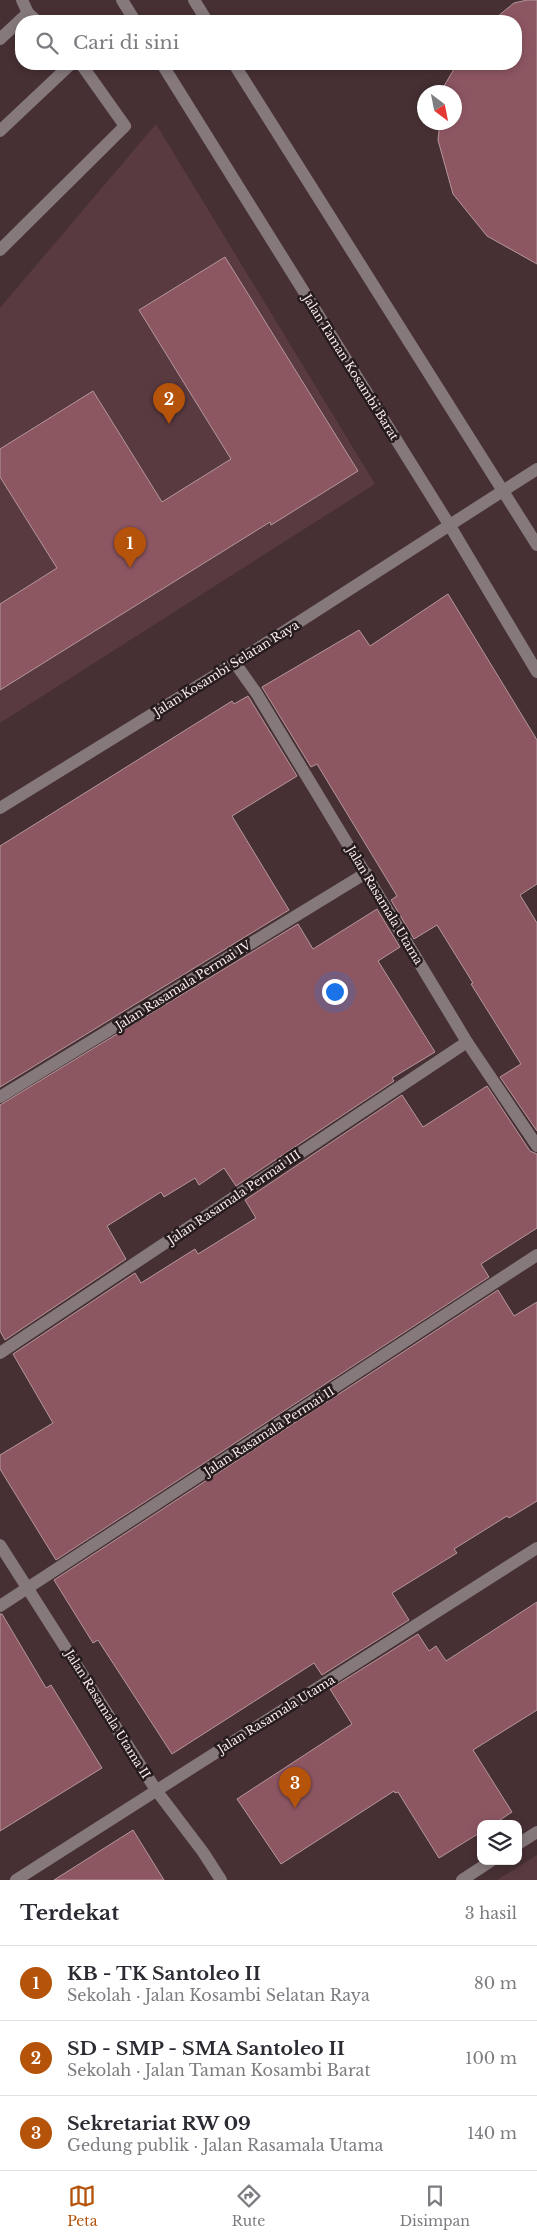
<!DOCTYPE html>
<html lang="id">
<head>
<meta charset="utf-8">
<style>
	body { margin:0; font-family:"Libre Baskerville",serif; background:#f2f2f3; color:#2b2b33 }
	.controls { position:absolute; right:15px; bottom:15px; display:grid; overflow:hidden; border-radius:10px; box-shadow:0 2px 8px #0003 }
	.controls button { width:45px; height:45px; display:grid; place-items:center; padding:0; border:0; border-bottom:1px solid #e1e1e2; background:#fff; color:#2b2b33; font:25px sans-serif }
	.compass { position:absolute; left:417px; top:85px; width:45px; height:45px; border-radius:50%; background:#fff; box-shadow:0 2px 8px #0003; rotate:148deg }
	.you { position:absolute; left:334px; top:991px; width:18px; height:18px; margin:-12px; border:4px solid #fff; border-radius:50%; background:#1a73e8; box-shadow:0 0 0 8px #1a73e833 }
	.badge { display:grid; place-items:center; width:32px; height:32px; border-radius:50%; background:#b45309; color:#fff; font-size:16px; font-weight:700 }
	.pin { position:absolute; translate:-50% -41px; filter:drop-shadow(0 1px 2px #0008) }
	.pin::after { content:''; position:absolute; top:26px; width:18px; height:15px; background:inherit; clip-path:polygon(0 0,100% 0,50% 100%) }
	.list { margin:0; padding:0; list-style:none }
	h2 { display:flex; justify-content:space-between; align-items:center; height:65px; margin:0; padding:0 20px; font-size:21px }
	h2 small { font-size:16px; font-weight:400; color:#7c7c81 }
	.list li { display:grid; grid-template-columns:32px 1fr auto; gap:15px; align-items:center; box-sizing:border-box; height:75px; padding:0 20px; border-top:1px solid #e1e1e2 }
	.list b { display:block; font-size:19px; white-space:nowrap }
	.list p { margin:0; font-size:16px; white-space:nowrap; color:#7c7c81 }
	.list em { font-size:16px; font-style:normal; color:#7c7c81 }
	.icon { flex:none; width:28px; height:28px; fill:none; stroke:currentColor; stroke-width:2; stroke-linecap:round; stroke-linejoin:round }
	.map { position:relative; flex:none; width:537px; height:1880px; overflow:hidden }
	.search { position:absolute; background:#fff; box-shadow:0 2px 8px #0003; left:15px; right:15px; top:15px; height:55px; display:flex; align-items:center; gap:12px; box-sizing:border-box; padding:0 18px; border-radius:20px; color:#7c7c81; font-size:19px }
	.sheet { height:290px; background:#fff }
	nav { display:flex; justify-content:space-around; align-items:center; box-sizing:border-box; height:70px; border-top:1px solid #e1e1e2; background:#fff; font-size:14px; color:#7c7c81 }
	nav a { display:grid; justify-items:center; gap:2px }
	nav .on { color:#b45309 }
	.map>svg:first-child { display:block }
	.built { fill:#583a40 }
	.building { fill:#8d5762; stroke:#b4979c }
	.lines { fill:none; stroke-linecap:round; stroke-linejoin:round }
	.minor { stroke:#85797b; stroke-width:12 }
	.labels { text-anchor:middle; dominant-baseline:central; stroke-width:5; stroke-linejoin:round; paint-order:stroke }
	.street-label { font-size:12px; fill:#fbebee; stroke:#261c1d }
</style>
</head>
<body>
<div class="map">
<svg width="537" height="1880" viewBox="0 0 537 1880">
	<rect width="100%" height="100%" fill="#473034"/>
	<g class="built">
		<path d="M156,124L375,484L0,723V308Z"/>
		<path d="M537,1855V1880H497Z"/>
	</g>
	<g class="building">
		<path d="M527,0H537V264L487,236L453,194L438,140L440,122H454V92H444V86L457,64H516V21H492L514,3Z"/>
		<path d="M225,257L358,471L271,525L270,522L0,690V604L57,568L0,477V449L93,391L162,502L231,459L139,310Z"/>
		<path d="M448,594L537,740V884L520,895L537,923V1131L500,1077L521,1064L471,984L473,983L437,925L414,939L391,900L397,896L317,764L311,767L262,687L359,630L370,646Z"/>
		<path d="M248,696L297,776L232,816L289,910L0,1087V846L232,701L234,704Z"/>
		<path d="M377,909L400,947L378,961L435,1052L392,1078L394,1081L236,1186L224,1168L199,1185L195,1178L164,1197L161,1192L107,1226L126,1259L5,1340L0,1331V1105L298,924L313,949Z"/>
		<path d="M487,1086L530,1151L537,1154V1228L481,1264L489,1277L56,1560L0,1469V1455L53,1423L13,1354L135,1273L141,1283L195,1249L198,1254L256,1218L245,1200L402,1095L423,1127Z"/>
		<path d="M498,1290L514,1316L537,1302V1501L509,1518L507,1516L454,1549L457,1553L392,1593L409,1620L322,1675L314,1663L172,1754L98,1640L93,1643L54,1580Z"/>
		<path d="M537,1602V1710L473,1750L512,1812L494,1824H481V1832L439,1858L398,1792L395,1793L394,1791L281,1864L237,1799L352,1724L330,1689L418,1634L429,1651L436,1646L446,1661Z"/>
		<path d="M0,1614H2L46,1688L51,1685L102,1768L0,1831Z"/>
		<path d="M133,1830L164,1880H54Z"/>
	</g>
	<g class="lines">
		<g class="minor">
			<path d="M22,0L28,13"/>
			<path d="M122,0L135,21"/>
			<path d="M194,0L207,21"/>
			<path d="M0,39L28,13L37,21"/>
			<path d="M162,64L450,526L537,672"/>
			<path d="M234,64L537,545"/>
			<path d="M0,131L71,64"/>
			<path d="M0,250L125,126L81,64"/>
			<path d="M235,663L257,694L467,1042L537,1146"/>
			<path d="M0,808L235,663L537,469"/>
			<path d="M0,1097L366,873"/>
			<path d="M0,1353L467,1042"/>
			<path d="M0,1545L156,1790L203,1852L221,1880"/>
			<path d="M0,1606L537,1255"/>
			<path d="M518,1844L537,1832"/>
			<path d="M16,1880L537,1548"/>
			<path d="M462,1880L491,1861"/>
		</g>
	</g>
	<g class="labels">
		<g class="street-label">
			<text transform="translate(351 367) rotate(58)">Jalan Taman Kosambi Barat</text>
			<text transform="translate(226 668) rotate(-32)">Jalan Kosambi Selatan Raya</text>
			<text transform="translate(385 905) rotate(59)">Jalan Rasamala Utama</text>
			<text transform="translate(183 985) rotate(-32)">Jalan Rasamala Permai IV</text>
			<text transform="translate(234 1197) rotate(-34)">Jalan Rasamala Permai III</text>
			<text transform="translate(269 1431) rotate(-33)">Jalan Rasamala Permai II</text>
			<text transform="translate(108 1714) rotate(58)">Jalan Rasamala Utama II</text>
			<text transform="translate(276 1714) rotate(-32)">Jalan Rasamala Utama</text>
		</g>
	</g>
</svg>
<div class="controls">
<button><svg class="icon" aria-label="layers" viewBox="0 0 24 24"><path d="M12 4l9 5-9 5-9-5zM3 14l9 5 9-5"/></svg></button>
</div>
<svg class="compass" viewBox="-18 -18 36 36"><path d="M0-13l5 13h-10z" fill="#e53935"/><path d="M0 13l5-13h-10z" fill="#7c7c81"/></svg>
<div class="you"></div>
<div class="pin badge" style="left:130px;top:568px">1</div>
<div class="pin badge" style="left:169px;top:424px">2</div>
<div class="pin badge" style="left:295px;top:1808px">3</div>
<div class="search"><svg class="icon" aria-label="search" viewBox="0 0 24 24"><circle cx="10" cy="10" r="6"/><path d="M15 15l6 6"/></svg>Cari di sini</div>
</div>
<section class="sheet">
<h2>Terdekat<small>3 hasil</small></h2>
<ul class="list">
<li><span class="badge">1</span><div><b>KB - TK Santoleo II</b><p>Sekolah · Jalan Kosambi Selatan Raya</p></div><em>80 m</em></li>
<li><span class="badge">2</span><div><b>SD - SMP - SMA Santoleo II</b><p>Sekolah · Jalan Taman Kosambi Barat</p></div><em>100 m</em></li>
<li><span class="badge">3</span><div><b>Sekretariat RW 09</b><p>Gedung publik · Jalan Rasamala Utama</p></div><em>140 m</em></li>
</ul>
</section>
<nav>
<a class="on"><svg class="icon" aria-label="map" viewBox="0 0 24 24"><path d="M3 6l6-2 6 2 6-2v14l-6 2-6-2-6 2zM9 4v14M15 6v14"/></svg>Peta</a>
<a><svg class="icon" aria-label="directions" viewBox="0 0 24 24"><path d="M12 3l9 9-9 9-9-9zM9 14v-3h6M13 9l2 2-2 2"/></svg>Rute</a>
<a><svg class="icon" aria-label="saved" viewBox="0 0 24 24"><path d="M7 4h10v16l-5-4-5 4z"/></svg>Disimpan</a>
</nav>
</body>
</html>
